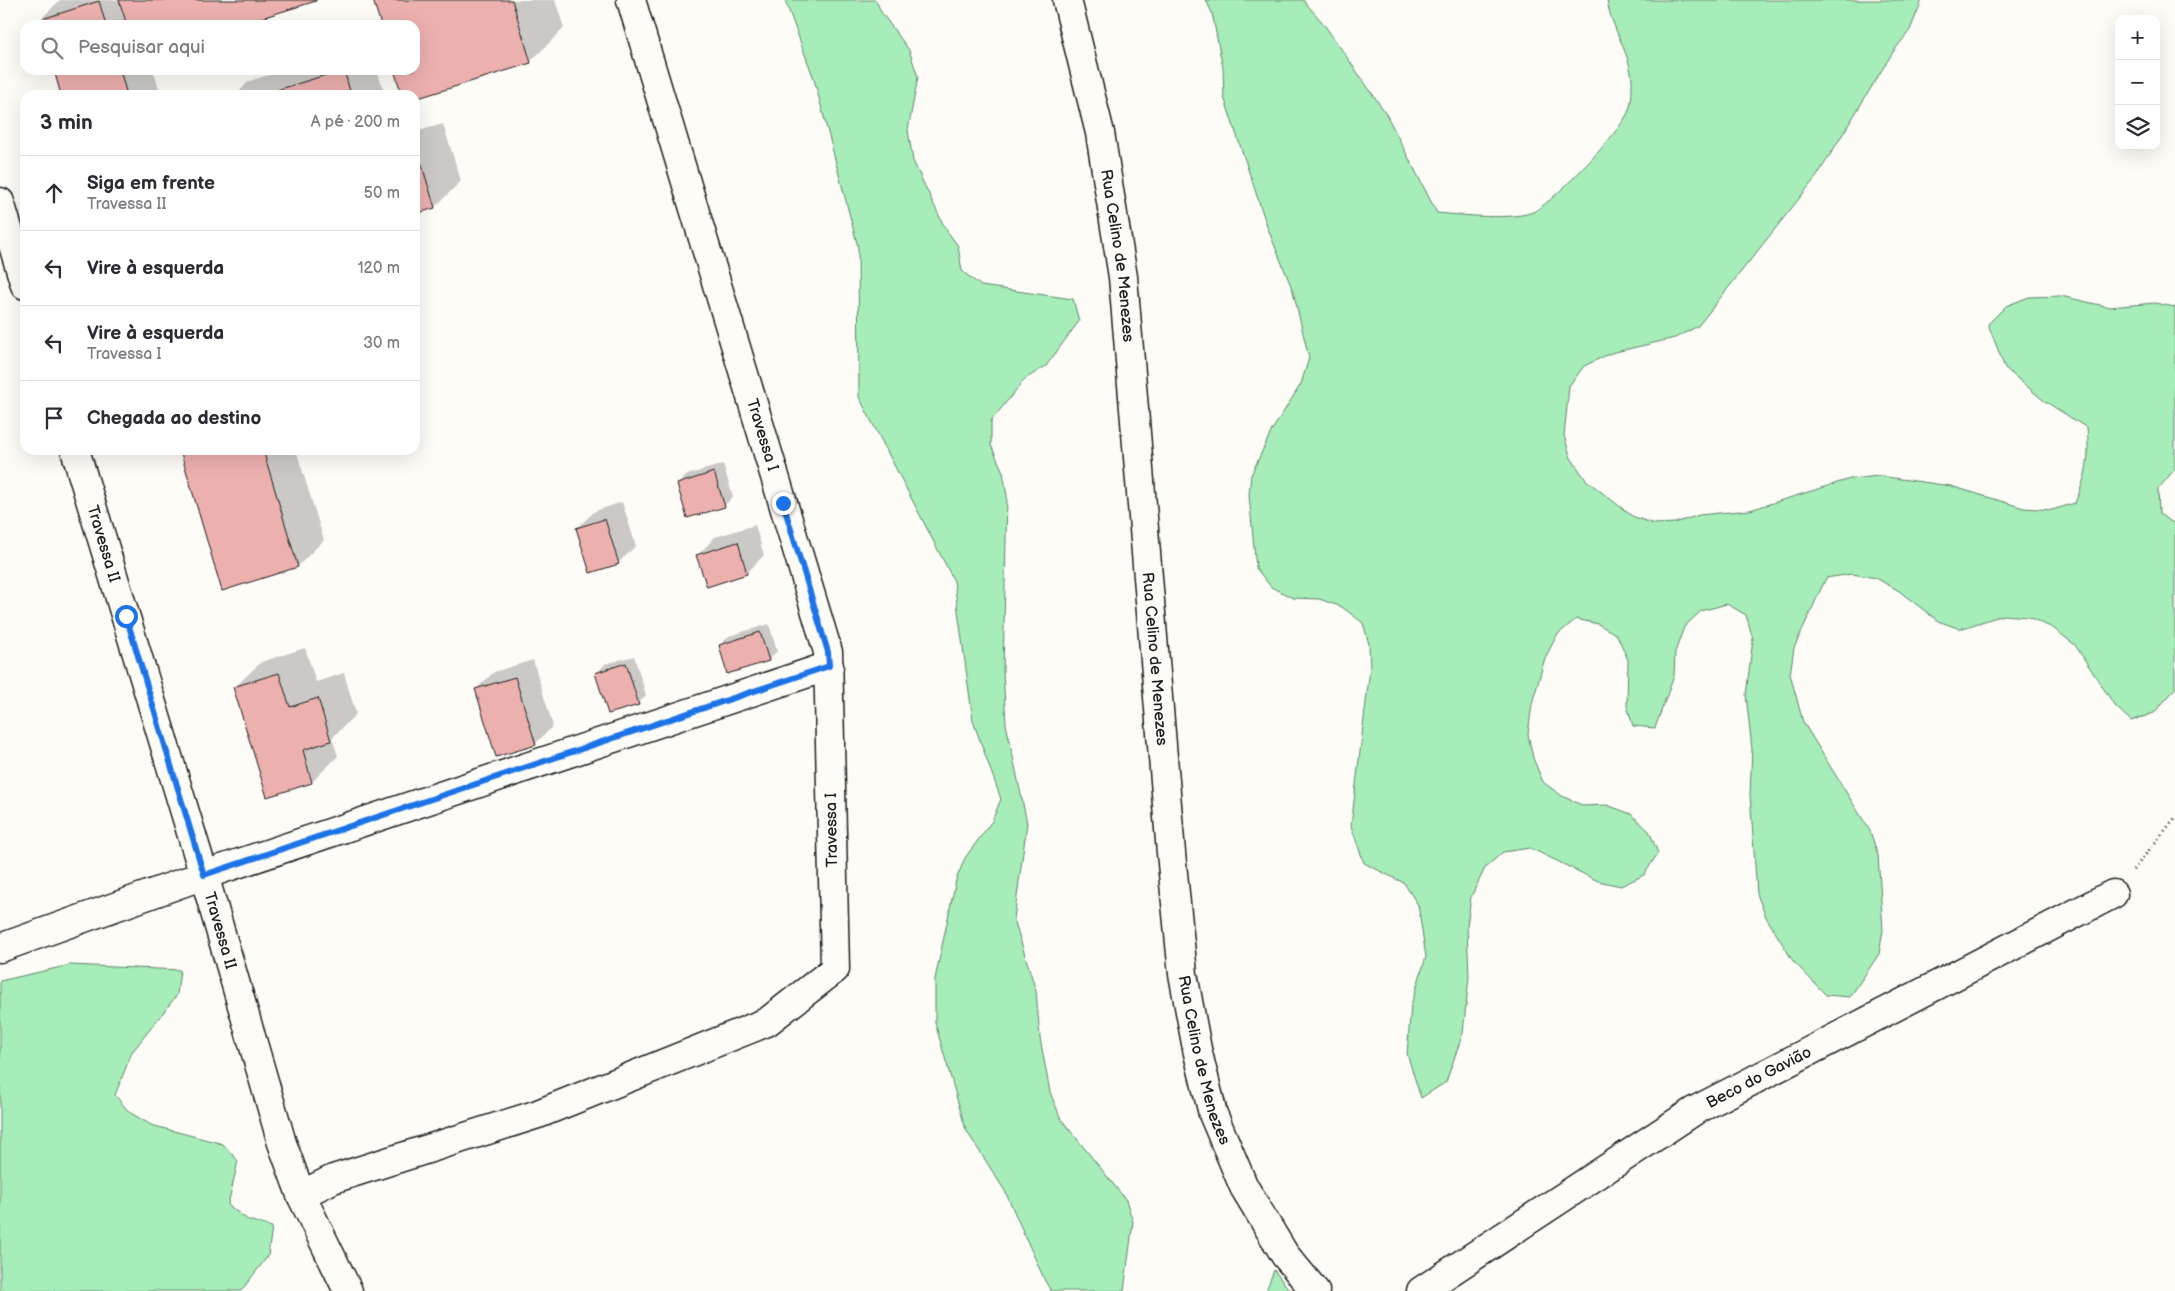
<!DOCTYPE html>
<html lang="pt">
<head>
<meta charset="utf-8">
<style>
	body { margin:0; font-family:"Balsamiq Sans",sans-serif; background:#f2f2f3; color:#2b2b33 }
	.controls { position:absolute; right:15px; top:15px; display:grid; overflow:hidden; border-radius:10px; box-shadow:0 5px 20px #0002 }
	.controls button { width:45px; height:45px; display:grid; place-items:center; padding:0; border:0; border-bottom:1px solid #e1e1e2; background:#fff; color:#2b2b33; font:25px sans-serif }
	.stop { position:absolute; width:15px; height:15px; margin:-11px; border:4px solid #1a73e8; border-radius:50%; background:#fff }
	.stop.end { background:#1a73e8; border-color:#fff; box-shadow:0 1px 5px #0008 }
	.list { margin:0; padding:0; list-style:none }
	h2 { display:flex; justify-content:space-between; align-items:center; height:65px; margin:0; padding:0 20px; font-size:21px }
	h2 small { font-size:16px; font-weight:400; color:#7c7c81 }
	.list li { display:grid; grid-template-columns:32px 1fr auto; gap:15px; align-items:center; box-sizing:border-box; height:75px; padding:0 20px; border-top:1px solid #e1e1e2 }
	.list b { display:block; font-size:19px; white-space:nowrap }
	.list p { margin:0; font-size:16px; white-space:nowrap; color:#7c7c81 }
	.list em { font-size:16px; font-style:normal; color:#7c7c81 }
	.icon { flex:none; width:28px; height:28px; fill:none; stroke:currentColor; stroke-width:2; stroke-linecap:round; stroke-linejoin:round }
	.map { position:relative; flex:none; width:2175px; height:1291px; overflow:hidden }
	.search { position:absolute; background:#fff; box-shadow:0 5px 20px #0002; left:20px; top:20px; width:400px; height:55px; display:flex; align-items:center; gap:12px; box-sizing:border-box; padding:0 18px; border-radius:15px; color:#7c7c81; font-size:19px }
	.panel { position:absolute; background:#fff; box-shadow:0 5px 20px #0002; left:20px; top:90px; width:400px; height:365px; border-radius:15px }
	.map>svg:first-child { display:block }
	.green { fill:#a6edba; stroke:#61846b }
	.shadow { fill:#0003 }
	.building { fill:#ecb0af; stroke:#1c1c1c }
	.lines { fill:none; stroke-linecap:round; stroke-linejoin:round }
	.minor-casing { stroke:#1c1c1c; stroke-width:31 }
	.tertiary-casing { stroke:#1c1c1c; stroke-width:31 }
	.path { stroke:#1c1c1c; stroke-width:3; stroke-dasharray:1 4; stroke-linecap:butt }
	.minor { stroke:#fdfcf7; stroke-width:28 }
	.tertiary { stroke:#fdfcf7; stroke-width:28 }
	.route { stroke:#1a73e8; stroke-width:6 }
	.labels { text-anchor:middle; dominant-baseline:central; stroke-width:5; stroke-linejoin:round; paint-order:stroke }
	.street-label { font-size:16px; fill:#1c1c1c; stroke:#fdfcf7 }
</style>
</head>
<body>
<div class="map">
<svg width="2175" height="1291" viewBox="0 0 2175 1291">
	<rect width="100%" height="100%" fill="#fdfcf7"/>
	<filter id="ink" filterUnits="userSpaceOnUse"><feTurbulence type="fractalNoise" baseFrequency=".02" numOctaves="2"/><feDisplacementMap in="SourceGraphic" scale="10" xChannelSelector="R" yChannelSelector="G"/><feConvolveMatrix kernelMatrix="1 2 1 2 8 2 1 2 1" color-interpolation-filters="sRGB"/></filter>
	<g filter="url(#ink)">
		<g class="green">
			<path d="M785,0H876L881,12L909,50L918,77L908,130L913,161L945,228L958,246L962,271L981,286L1073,299L1079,321L1046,366L1025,379L991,421V445L1003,472L1007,496L1003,671L1006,724L1027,823L1014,919L1036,991L1040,1038L1050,1092L1061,1119L1126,1200L1133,1222L1124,1291H1051L1045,1281L1005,1191L966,1130L935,1023V979L956,880L965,858L992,821L1001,799L973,721L954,581L859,397L858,247L814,79Z"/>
			<path d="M1206,0H1303L1323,23L1385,112L1437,213C1460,215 1516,221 1535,211C1555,200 1622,131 1629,110C1631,104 1632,95 1632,88C1634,57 1611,30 1607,0H1922L1910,30L1893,52L1817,176L1698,326L1675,338L1611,353L1584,366L1569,386L1564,436L1571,458L1586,480L1632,516L1654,524L1675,523L1699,515L1750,510L1850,479L1879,476L1951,486L2024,508L2052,510L2075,503C2087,475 2090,458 2087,428L2043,400L2005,368L1988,324L2006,306L2029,297L2061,296L2109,307L2155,303L2175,307V469L2158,489L2159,514L2175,524V689L2154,713L2131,721L2115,706L2075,645L2053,628L2028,617L2003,615L1960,629L1938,621L1899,591L1876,578L1852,574L1826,578L1794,648L1790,674L1803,722L1870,831L1878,855L1883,930L1879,954L1850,997L1826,995L1793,961L1766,917L1757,894L1750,794L1752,749L1746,695L1753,639L1746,615L1727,604L1701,611L1684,627L1675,652L1674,676L1655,728L1633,726L1627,706L1628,660L1617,635L1598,624L1576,619L1557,635L1545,658L1532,704L1528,734L1533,758L1543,782L1562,796L1584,806L1607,805L1631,814L1649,831L1658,853L1644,875L1621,886L1598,881L1530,848L1503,852L1485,868L1471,897L1467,926L1469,977L1463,1033L1446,1082L1421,1098L1407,1054L1411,1005L1426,957L1418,905L1404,883L1364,863L1351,826L1370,669L1369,644L1363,623L1342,607L1319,599L1293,598L1271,587L1256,568L1249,495L1251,475L1272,430L1301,384L1309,358L1293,291L1268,229L1224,97L1223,68L1212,13Z"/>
			<path d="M70,965L180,970L177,995L132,1052L115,1095L129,1112L151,1125L223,1144L238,1161L228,1205L248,1220L272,1227L268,1256L241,1291H0V981Z"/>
			<path d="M1274,1270L1290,1291H1266Z"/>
		</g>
		<g class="shadow">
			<path d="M60,0H315L234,25H42L40,20Z"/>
			<path d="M375,0H555L564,28L530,62L415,97V95H403L396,70H415V25H382Z"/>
			<path d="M55,70H153L161,94L63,95Z"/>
			<path d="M286,70H377L385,95H236L249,81Z"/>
			<path d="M443,124L461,181L435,207L415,213V132Z"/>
			<path d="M181,450H296L324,540L298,566Z"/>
			<path d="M723,464L733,497L724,506L678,484L687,475Z"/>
			<path d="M622,502L636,546L618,563L577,528L595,511Z"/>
			<path d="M755,525L764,555L747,573L708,585L698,555L715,537Z"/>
			<path d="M769,624L777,651L769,660L728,672L720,645L729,636Z"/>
			<path d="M305,648L316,682L344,673L356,714L332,738L338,756L312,782L267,795L235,687L261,662Z"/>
			<path d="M634,656L646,695L638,704L597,673L605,664Z"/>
			<path d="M533,660L553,726L535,744L476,689L494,672Z"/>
		</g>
		<g class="building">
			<path d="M119,0H316V1L239,25H127Z"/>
			<path d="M373,0H512L531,63L415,99V95H402L394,70H415V25H381Z"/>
			<path d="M99,1L106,25H40L39,20Z"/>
			<path d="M54,70H120L127,95H61Z"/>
			<path d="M342,70H344L351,95H261Z"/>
			<path d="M415,149H417L435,208L415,214Z"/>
			<path d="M180,450H263L298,567L222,591Z"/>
			<path d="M714,472L725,507L687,518L677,484Z"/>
			<path d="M605,519L619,564L590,573L576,528Z"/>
			<path d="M738,542L747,574L707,587L696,555Z"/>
			<path d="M760,632L769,661L727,674L719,645Z"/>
			<path d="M626,663L639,705L608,714L595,673Z"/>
			<path d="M279,673L290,707L318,698L331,741L303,750L312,783L267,797L233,687Z"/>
			<path d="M515,677L536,745L496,757L475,689Z"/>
		</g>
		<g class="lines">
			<defs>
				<g id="minor">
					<path d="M0,202L25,285"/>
					<path id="s1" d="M75,450L204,875L282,1143L301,1195L348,1291"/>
					<path d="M0,948L204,875L829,666"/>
					<path d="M301,1195L333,1179L538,1114L767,1022L835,969L828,652L631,0"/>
					<path id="s2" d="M1421,1291L1694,1111L2113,894"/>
				</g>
				<g id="tertiary">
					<path id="s3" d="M1067,0L1100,133L1123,277L1171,853L1183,974L1197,1049L1213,1114L1244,1187L1285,1255L1315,1291"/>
				</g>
			</defs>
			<use href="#minor" class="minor-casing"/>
			<use href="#tertiary" class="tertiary-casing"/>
			<path class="path" d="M2133,870L2175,818"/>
			<use href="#minor" class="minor"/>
			<use href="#tertiary" class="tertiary"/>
		</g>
	</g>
	<g class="lines" filter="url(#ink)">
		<path class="route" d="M126,616L204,875L829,666L828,652L783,503"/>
	</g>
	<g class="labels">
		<g class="street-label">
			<text stroke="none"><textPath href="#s3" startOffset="261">Rua Celino de Menezes</textPath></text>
			<text transform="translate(762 435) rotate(73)">Travessa I</text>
			<text stroke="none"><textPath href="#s1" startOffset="98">Travessa II</textPath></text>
			<text stroke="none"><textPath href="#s3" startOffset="666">Rua Celino de Menezes</textPath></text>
			<text transform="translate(832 830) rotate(-91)">Travessa I</text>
			<text stroke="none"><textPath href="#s1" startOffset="502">Travessa II</textPath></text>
			<text stroke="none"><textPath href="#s3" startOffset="1071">Rua Celino de Menezes</textPath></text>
			<text stroke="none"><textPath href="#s2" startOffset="400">Beco do Gavião</textPath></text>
		</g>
	</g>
</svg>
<div class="controls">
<button>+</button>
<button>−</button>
<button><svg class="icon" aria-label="layers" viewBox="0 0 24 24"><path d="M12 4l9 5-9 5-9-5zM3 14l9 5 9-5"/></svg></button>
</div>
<div class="stop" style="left:126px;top:616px"></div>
<div class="stop end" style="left:783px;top:503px"></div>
<div class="search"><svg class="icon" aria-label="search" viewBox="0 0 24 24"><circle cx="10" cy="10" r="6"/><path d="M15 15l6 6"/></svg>Pesquisar aqui</div>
<section class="panel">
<h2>3 min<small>A pé · 200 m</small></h2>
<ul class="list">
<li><svg class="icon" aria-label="ahead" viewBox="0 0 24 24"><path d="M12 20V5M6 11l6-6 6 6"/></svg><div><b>Siga em frente</b><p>Travessa II</p></div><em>50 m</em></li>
<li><svg class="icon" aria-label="left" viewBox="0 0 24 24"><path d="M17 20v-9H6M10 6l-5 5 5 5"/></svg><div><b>Vire à esquerda</b></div><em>120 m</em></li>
<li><svg class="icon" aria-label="left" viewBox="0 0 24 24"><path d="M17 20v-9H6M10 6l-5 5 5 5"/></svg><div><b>Vire à esquerda</b><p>Travessa I</p></div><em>30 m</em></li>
<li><svg class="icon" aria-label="arrive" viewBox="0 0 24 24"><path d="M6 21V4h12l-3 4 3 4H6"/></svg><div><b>Chegada ao destino</b></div></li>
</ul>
</section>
</div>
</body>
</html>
